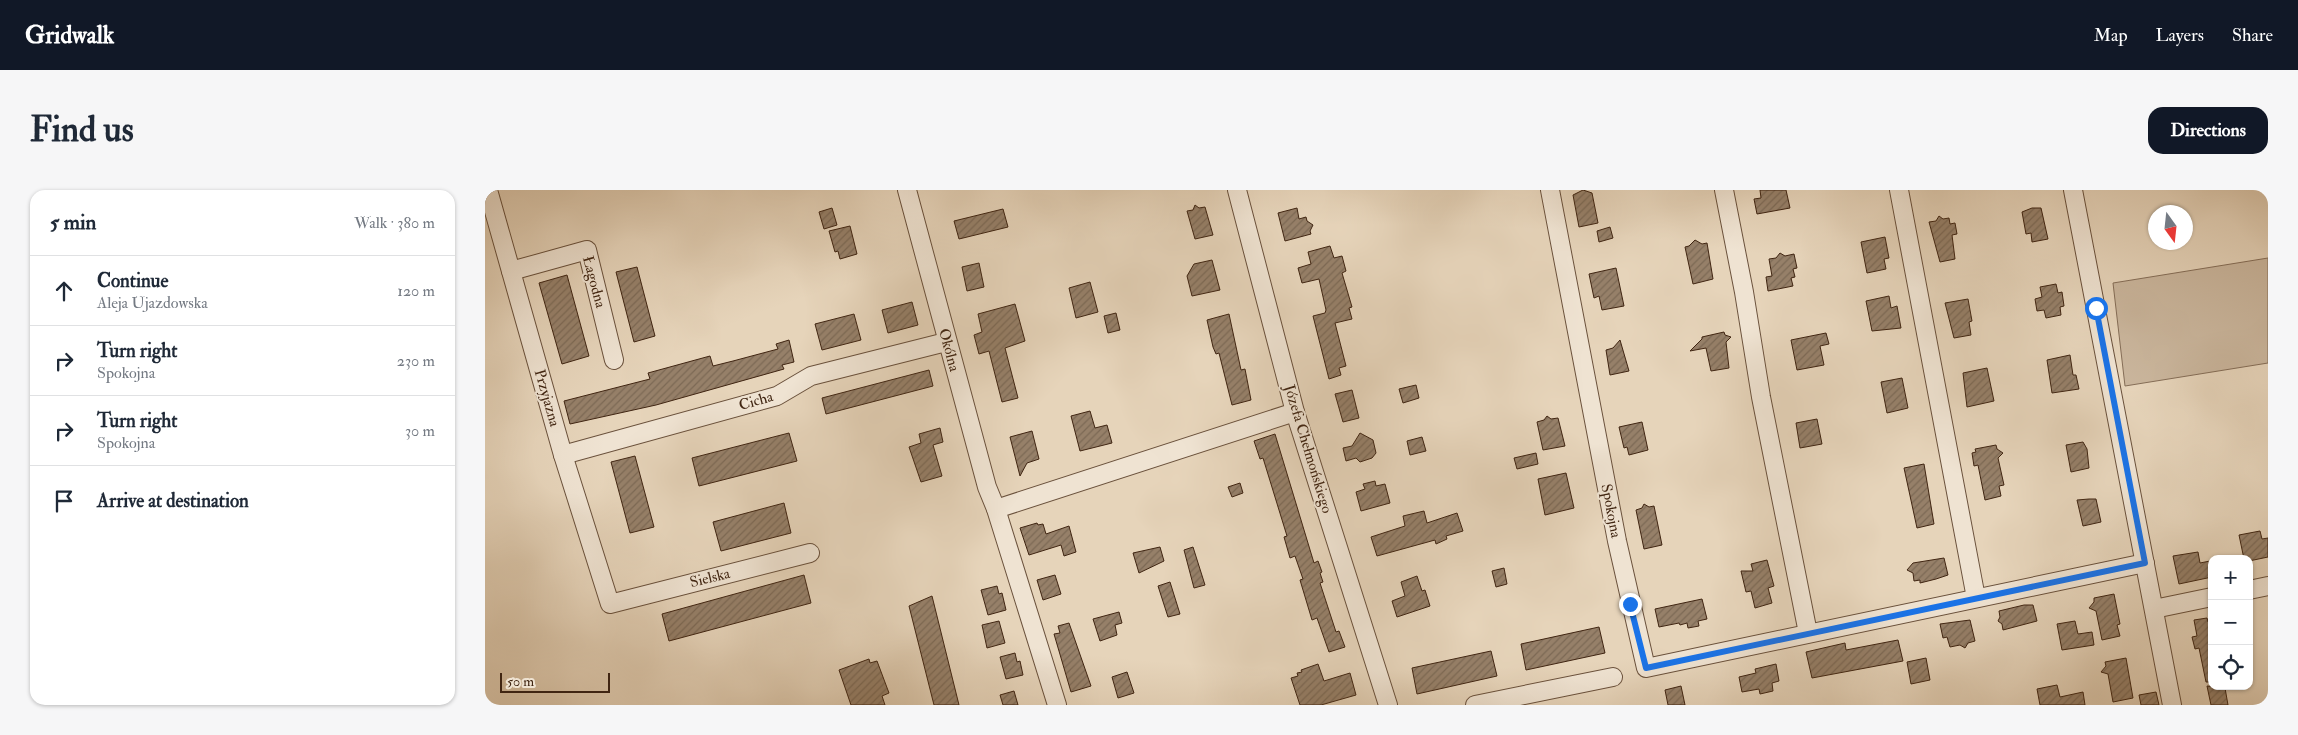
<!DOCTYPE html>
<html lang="en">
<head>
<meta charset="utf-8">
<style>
	body { margin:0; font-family:"IM FELL Double Pica",serif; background:#f6f6f7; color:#1f2937 }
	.controls { position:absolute; right:15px; bottom:15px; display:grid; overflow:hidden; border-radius:10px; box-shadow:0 1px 4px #0004 }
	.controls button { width:45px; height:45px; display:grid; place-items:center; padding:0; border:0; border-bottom:1px solid #e0e1e3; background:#fff; color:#1f2937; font:25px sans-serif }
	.compass { position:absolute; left:1663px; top:15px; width:45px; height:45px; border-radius:50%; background:#fff; box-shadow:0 1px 4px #0004; rotate:165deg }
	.scale { position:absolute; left:15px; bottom:12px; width:110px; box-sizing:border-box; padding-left:5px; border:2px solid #402512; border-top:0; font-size:14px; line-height:18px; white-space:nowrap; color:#402512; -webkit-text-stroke:4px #efe3d2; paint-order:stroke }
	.stop { position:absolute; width:15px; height:15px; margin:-11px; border:4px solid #1a73e8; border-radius:50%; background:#fff }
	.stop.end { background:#1a73e8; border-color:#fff; box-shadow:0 1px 5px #0008 }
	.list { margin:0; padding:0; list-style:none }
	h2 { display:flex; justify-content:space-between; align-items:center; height:65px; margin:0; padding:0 20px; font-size:21px }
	h2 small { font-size:16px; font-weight:400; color:#747a83 }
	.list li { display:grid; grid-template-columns:32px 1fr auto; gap:15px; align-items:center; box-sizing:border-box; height:70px; padding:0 20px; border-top:1px solid #e0e1e3 }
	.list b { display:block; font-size:19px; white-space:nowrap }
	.list p { margin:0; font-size:16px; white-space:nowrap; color:#747a83 }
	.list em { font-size:16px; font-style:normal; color:#747a83 }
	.icon { flex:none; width:28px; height:28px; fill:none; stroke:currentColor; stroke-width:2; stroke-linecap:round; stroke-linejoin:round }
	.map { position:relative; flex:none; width:1783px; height:515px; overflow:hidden; border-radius:15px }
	header { display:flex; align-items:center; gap:30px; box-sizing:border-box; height:70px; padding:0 25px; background:#111827; color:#fff }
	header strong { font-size:24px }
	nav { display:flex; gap:28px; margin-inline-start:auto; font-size:18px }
	.intro { display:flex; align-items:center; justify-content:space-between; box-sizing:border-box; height:120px; padding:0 30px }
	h1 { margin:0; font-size:35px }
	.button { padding:12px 22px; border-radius:15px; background:#111827; color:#fff; font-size:18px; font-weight:700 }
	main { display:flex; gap:30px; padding:0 30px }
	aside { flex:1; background:#fff; border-radius:15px; box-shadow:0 1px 4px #0004 }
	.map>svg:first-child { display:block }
	.grass { fill:#cab69d; stroke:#856e58 }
	.building { fill:url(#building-hatch); stroke:#402512 }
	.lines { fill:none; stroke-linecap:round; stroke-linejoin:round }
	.minor-casing { stroke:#6a513c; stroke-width:20 }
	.minor { stroke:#efe3d2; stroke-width:18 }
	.route { stroke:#1a73e8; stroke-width:6 }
	.labels { text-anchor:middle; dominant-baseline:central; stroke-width:4; stroke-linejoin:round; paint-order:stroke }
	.street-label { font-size:15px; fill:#402512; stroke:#efe3d2 }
</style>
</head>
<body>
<header>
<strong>Gridwalk</strong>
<nav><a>Map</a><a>Layers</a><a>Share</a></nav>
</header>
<div class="intro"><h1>Find us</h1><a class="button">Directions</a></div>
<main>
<aside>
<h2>5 min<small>Walk · 380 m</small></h2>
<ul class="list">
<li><svg class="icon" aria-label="ahead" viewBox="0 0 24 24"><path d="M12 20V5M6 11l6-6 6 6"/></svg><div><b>Continue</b><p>Aleja Ujazdowska</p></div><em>120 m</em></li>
<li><svg class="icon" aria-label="right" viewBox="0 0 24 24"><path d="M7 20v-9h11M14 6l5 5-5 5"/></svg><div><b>Turn right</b><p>Spokojna</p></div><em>230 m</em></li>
<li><svg class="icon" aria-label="right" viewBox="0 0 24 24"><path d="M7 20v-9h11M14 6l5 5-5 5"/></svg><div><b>Turn right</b><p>Spokojna</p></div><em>30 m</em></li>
<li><svg class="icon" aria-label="arrive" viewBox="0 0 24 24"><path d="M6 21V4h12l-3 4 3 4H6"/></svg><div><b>Arrive at destination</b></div></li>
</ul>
</aside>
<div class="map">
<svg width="1783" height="515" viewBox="0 0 1783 515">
	<defs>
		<pattern id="building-hatch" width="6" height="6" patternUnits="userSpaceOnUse" patternTransform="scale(1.25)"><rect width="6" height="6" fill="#968069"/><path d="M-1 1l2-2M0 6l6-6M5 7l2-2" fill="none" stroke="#7c6955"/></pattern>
	</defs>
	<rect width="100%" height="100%" fill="#e6d4ba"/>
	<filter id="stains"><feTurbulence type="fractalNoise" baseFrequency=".004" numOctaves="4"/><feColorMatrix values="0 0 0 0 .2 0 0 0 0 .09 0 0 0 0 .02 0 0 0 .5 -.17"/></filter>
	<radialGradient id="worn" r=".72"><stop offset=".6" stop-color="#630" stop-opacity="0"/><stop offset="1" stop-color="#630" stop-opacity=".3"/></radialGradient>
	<path class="grass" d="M1783,68V173L1640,196L1628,93Z"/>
	<g class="building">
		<path d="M1098,0L1107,3L1113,33L1094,37L1088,5Z"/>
		<path d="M1275,0H1301L1305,18L1272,24L1269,9L1276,8Z"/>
		<path d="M710,15L714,18L720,17L728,45L710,49L702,21L708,20Z"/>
		<path d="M347,18L352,35L339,39L334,22Z"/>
		<path d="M812,18L814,29L821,27L822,31L828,35L825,41L826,44L800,51L793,23Z"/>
		<path d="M1547,18H1556L1563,49L1547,52L1546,43L1541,44L1537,22Z"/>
		<path d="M518,19L523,37L474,49L469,31Z"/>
		<path d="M1454,26L1458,29L1464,28L1465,34L1470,33L1472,44L1467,45L1470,69L1455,72L1444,32L1451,31Z"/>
		<path d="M365,36L372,64L355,69L353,61L350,62L344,41Z"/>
		<path d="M1125,37L1128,48L1114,52L1112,41Z"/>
		<path d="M1400,47L1404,68L1399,69L1401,79L1382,83L1376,52Z"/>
		<path d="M1210,50L1217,54L1222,53L1228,89L1208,94L1200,57L1204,56Z"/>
		<path d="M845,56L849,68L857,66L861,81L857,83L867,117L864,118L867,129L850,133L861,176L854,178L856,185L844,189L828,126L840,123L841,120L834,89L817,93L813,78L826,74L823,62Z"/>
		<path d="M1295,63L1300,66L1309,64L1312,78L1308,79L1310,87L1306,88L1308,96L1283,101L1281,87L1287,86L1284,69L1291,68Z"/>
		<path d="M727,70L735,100L707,106L702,86L709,74Z"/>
		<path d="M494,73L499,97L482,101L477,77Z"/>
		<path d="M152,77L170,146L149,152L131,82Z"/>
		<path d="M1131,78L1139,116L1117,120L1114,106L1109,108L1104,84Z"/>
		<path d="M82,85L104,166L77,174L54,93Z"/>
		<path d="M605,92L613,122L591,128L584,98Z"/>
		<path d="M1571,94L1573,103L1577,102L1579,116L1575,117L1576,125L1561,128L1559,120L1552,121L1550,109L1557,107L1555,97Z"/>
		<path d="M1404,106L1406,118L1412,116L1416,138L1387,141L1381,111Z"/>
		<path d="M1483,109L1487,131L1484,132L1486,145L1469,148L1460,113Z"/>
		<path d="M427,112L433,135L403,143L397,120Z"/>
		<path d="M530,114L540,151L520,158L533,208L517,212L504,161L494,164L489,145L497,142L493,124Z"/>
		<path d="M631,123L635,140L623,143L619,126Z"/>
		<path d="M369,124L376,150L337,160L330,134Z"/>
		<path d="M744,124L756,180L760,179L766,210L747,215L734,163L731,164L728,157L722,130Z"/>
		<path d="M1239,142L1240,145L1246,147L1241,152L1244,178L1226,181L1221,158L1205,161L1217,149V147Z"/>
		<path d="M1341,143L1344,154L1335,156L1339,175L1312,180L1306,150Z"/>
		<path d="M304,150L309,172L297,175L299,179L171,215L85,234L79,211L165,189L163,183L225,166L228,176L248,171L293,159L291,154Z"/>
		<path d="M1135,150L1144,181L1125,185L1121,160L1128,158Z"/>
		<path d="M1585,165L1588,185H1591L1594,199L1567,203L1562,170Z"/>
		<path d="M1502,178L1509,211L1482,217L1478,183Z"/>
		<path d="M444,180L448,196L341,224L337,208Z"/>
		<path d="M1417,188L1423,218L1402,223L1396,192Z"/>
		<path d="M931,195L934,208L918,213L914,199Z"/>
		<path d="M867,200L874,228L858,232L850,204Z"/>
		<path d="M605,221L610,238L622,235L627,253L595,261L586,226Z"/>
		<path d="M1062,226L1066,229L1073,228L1080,256L1058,260L1052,232L1059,230Z"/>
		<path d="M1332,229L1337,254L1315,258L1311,233Z"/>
		<path d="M1157,232L1163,260L1144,265L1142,257L1139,258L1134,237Z"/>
		<path d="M455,238L458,252L448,255L457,286L436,292L424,257L436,253L434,244Z"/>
		<path d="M547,241L554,269L542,273L535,286L525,247Z"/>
		<path d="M304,243L312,271L214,296L207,268Z"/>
		<path d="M875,243L888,250L891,263L887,268L875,272L871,268L861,271L858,258L867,256Z"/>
		<path d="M790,244L829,373L833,371L837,382L835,383L838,392L835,393L851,442L854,441L860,457L844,462L832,428L827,430L815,390L818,389L810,366L805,368L799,347L802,346L778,268L775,269L769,251Z"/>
		<path d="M937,247L941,261L925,265L922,251Z"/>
		<path d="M1598,252L1602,259L1604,278L1586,282L1581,255Z"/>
		<path d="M1511,255L1512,259L1518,263L1513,268L1519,295L1514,296L1516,306L1500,310L1493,275L1489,276L1487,263L1491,262L1490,259Z"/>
		<path d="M1051,263L1053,274L1032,279L1029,268Z"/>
		<path d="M150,266L169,337L145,343L126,272Z"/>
		<path d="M1439,274L1449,334L1432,338L1419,278Z"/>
		<path d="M1081,283L1089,318L1060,325L1053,289Z"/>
		<path d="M890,291L891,296L900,294L905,313L876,321L871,302L880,299L878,294Z"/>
		<path d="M755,293L758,303L747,307L743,297Z"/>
		<path d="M1604,309H1611L1616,332L1598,336L1592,310Z"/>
		<path d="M299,313L306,343L236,361L228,332Z"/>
		<path d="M1159,314L1164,317L1169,316L1177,355L1159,359L1151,320L1157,318Z"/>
		<path d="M939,321L942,333L972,323L978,341L961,346L962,349L951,354L950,350L892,366L886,347L920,336L918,326Z"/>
		<path d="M552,333L553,335L558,334L561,344L584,336L591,362L579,366L576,355L544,365L535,338Z"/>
		<path d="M1775,341L1777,349L1783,348V367L1764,371V369H1759L1754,345Z"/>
		<path d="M675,357L679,371L654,383L648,363Z"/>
		<path d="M708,357L720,395L709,398L699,360Z"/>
		<path d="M1713,362L1715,373L1725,371L1727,387L1694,394L1688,366Z"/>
		<path d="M1459,368L1463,385L1451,389L1435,393V390L1429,391L1428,383L1422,380L1428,373Z"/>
		<path d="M1282,370L1289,396L1283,398L1287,413L1270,418L1266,401L1261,402L1256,381H1268L1266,374Z"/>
		<path d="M1019,378L1022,394L1011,397L1007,381Z"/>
		<path d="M319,385L326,413L184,451L177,424Z"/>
		<path d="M570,385L576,404L558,410L552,390Z"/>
		<path d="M932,386L937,401L940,400L945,416L912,427L907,411L920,406L916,392Z"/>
		<path d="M685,392L695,424L683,427L673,396Z"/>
		<path d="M512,396L514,404L517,403L521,420L503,425L496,400Z"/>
		<path d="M1629,404L1635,434L1632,435L1635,446L1617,450L1611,421L1604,418L1609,412V408Z"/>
		<path d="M447,406L474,515H449L424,416Z"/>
		<path d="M1217,409L1222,429L1213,431L1214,436L1203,438L1202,433L1195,435L1194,433L1174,437L1170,419Z"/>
		<path d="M1539,415H1548L1552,431L1518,440L1517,434L1513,431L1515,427L1514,421Z"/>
		<path d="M634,422L637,433L630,435L632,445L615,451L608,429Z"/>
		<path d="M1722,428L1723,432L1727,431V492H1721L1714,458L1710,459L1707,447L1712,446L1709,430Z"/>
		<path d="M1485,430L1490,451L1483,453L1480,458L1475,455L1465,457L1462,447L1458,448L1455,434Z"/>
		<path d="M514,431L520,453L502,458L497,435Z"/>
		<path d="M1590,431L1593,444L1607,442L1609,455L1577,460L1572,434Z"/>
		<path d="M584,433L606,496L586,502L569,444L575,443L573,436Z"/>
		<path d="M1114,437L1120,463L1041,480L1036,454Z"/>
		<path d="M1413,450L1418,471L1327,488L1321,462L1360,453L1361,460Z"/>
		<path d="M1006,461L1012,486L932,504L927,478Z"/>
		<path d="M530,463L532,472L535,471L538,485L521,489L515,467Z"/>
		<path d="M1441,468L1445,490L1426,494L1422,472Z"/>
		<path d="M1641,468L1648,508L1628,512L1623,484L1616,482L1621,476L1620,472Z"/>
		<path d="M384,469L385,473L392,471L404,503L397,506L400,515H366L354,480Z"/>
		<path d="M833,474L839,491L865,483L871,505L836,515H815L806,488L813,486L812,483L817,482L816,480Z"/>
		<path d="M1291,474L1294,491L1287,493L1288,501L1275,504L1274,499L1257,502L1254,487L1271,483L1270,479Z"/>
		<path d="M642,482L649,503L633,508L627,487Z"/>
		<path d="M1572,495L1575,507L1598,502L1600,515H1555L1552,499Z"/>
		<path d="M1196,496L1200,515H1183L1180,500Z"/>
		<path d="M1722,496L1740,498L1743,515H1726Z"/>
		<path d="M529,501L533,515H518L515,505Z"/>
		<path d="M1671,502L1674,515H1656L1654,505Z"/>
	</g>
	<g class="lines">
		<defs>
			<g id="minor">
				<path d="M3,0L78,265L125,414L325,363"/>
				<path d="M422,0L502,297L511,319L572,515"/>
				<path d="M752,0L810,222L903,515"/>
				<path d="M1065,0L1132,351L1161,478L1660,373"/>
				<path d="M1239,0L1259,102L1276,207L1323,443"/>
				<path d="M1414,0L1491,408"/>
				<path d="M1588,0L1687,515"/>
				<path d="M26,81L102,60L129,170"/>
				<path d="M78,265L292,206L326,186L461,152"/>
				<path d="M511,319L810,222"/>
				<path d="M1764,400L1783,396"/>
				<path d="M1669,419L1727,407"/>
				<path d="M990,515L1128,487"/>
			</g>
		</defs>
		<use href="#minor" class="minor-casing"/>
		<use href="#minor" class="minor"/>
	</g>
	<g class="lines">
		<path class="route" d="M1145,414L1161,478L1660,373L1611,118"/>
	</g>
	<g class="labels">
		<g class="street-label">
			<text transform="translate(109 92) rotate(75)">Łagodna</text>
			<text transform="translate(464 160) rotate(75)">Okólna</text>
			<text transform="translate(62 208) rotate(74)">Przyjazna</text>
			<text transform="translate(271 211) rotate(-16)">Cicha</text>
			<text transform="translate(823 259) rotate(73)">Józefa Chełmońskiego</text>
			<text transform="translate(1126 321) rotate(79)">Spokojna</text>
			<text transform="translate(225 388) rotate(-14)">Sielska</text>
		</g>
	</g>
	<rect width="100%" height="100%" filter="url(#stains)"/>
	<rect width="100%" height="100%" fill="url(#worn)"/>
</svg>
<div class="controls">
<button>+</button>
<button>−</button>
<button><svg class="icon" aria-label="locate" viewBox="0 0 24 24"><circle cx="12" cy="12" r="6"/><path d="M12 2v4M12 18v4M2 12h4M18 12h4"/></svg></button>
</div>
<svg class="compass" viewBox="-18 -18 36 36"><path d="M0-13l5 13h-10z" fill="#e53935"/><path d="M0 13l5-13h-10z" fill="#747a83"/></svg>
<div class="scale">50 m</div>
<div class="stop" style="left:1611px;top:118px"></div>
<div class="stop end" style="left:1145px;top:414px"></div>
</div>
</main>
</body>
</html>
